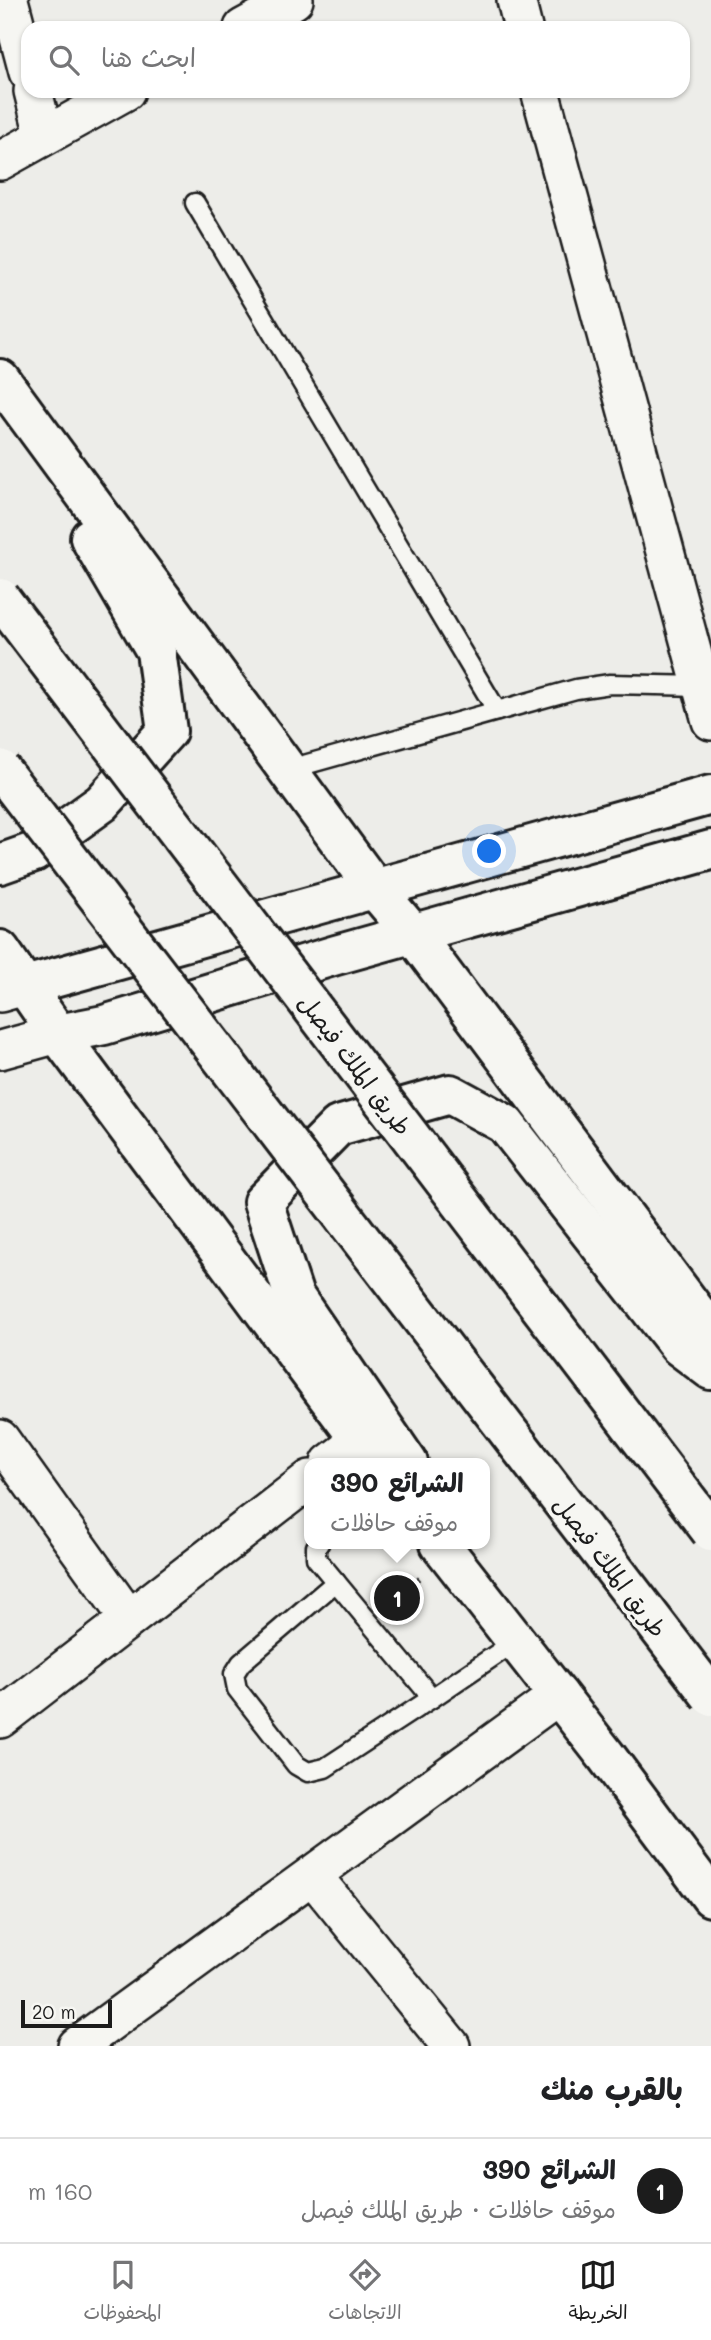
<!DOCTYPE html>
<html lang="ar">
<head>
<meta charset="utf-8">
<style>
	body { margin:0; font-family:Mali,"Playpen Sans Arabic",sans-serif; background:#f2f2f2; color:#202124; direction:rtl }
	.scale { position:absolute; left:21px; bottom:18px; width:91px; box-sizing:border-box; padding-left:7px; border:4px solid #1c1c1c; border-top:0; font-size:19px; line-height:24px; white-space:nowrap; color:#1c1c1c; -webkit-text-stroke:5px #f6f6f2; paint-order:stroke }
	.you { position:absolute; left:490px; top:852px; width:24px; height:24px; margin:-18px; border:5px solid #fff; border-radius:50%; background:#1a73e8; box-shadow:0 0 0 10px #1a73e833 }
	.badge { display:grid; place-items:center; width:46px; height:46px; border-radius:50%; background:#1c1c1c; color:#fff; font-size:23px; font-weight:700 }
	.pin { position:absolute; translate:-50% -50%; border:4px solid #fff; box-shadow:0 2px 7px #0006 }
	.popup { position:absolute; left:304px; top:1458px; width:186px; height:91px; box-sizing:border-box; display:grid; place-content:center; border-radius:14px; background:#fff; filter:drop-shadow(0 2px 5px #0005); font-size:23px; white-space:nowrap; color:#757577 }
	.popup b { font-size:26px; color:#202124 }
	.popup::after { content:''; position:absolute; left:50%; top:100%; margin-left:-14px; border:14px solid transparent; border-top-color:#fff }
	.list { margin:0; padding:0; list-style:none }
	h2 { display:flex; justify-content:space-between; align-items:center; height:91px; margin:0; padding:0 28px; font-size:30px }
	h2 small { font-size:23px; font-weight:400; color:#757577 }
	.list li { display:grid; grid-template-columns:46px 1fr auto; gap:21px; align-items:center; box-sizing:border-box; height:105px; padding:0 28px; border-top:2px solid #e0e0e0 }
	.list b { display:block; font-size:26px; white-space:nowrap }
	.list p { margin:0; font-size:23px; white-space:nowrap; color:#757577 }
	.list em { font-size:23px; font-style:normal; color:#757577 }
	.icon { flex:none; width:38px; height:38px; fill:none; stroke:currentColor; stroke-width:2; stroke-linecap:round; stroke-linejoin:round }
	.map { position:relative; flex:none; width:711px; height:2046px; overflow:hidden; direction:ltr }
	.search { position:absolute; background:#fff; box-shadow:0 2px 5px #0004; left:21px; right:21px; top:21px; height:77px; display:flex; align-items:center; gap:18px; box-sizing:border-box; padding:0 24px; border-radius:21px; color:#757577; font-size:26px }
	.sheet { height:196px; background:#fff }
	nav { display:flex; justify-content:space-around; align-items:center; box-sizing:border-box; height:98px; border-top:2px solid #e0e0e0; background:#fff; font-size:19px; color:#757577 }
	nav a { display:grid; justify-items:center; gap:4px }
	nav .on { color:#1c1c1c }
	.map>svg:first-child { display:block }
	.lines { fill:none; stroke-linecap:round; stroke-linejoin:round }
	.service-casing { stroke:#1c1c1c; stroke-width:23 }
	.minor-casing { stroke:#1c1c1c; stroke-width:42 }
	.secondary-casing { stroke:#1c1c1c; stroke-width:44 }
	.path { stroke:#1c1c1c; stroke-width:4.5; stroke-dasharray:2 5; stroke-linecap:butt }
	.service { stroke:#f6f6f2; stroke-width:18 }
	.minor { stroke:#f6f6f2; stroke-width:37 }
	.secondary { stroke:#f6f6f2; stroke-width:38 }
	.trunk-bridge-casing { stroke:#1c1c1c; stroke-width:44; stroke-linecap:butt }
	.trunk-bridge { stroke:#f6f6f2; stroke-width:38 }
	.labels { text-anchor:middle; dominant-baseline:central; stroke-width:7; stroke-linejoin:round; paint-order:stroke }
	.street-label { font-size:24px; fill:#1c1c1c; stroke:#f6f6f2 }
</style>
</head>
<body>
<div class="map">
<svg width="711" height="2046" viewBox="0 0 711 2046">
	<rect width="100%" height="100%" fill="#edede9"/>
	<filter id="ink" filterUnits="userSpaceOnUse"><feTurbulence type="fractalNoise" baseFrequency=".0143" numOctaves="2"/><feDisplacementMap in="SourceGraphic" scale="14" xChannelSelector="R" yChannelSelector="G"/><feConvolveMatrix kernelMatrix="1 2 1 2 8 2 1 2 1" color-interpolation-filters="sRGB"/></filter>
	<g filter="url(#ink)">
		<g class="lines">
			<defs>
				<g id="service">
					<path d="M195,203L497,711"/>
					<path d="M286,770L576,689L610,684L702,686"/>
					<path d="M319,1544L316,1547V1558L432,1698L516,1641"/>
					<path d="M336,1582L241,1663L234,1674L237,1689L296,1765L308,1772L325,1768L432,1698"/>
				</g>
				<g id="minor">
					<path d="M9,0L28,72"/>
					<path d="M516,0L523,28"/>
					<path d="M243,28L294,0"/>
					<path d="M33,91L44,135"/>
					<path d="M540,91L711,721"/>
					<path d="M0,161L126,91"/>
					<path d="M0,993L25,986"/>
					<path d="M0,1050L58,1034"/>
					<path d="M0,1439L129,1619"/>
					<path d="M330,1463L359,1441"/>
					<path d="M0,1719L310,1479"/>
					<path d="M312,1875L451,2046"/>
					<path d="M77,2046L559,1695"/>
				</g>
				<g id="secondary">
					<path d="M0,379L375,889L413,934L711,1332"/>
					<path d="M0,864L34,852L102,803L167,731L156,651L90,538"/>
					<path d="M0,950L58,1034L377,1463"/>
					<path d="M25,986L711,795"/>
					<path d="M58,1034L104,1025L336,955L711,850"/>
					<path d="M408,1463L294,1296L263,1202L338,1126L450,1094L505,1124L679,1346L711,1370"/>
					<path d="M440,1544L606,1756L711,1897"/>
				</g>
			</defs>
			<use href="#service" class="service-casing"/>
			<use href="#minor" class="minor-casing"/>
			<use href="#secondary" class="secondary-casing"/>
			<path class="path" d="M397,1598L423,1575"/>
			<use href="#service" class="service"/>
			<use href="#minor" class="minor"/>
			<use href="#secondary" class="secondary"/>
			<defs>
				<g id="trunk-bridge">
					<path d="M0,598L711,1531"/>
					<path d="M0,769L711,1696"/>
				</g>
			</defs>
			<use href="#trunk-bridge" class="trunk-bridge-casing"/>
			<use href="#trunk-bridge" class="trunk-bridge"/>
		</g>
	</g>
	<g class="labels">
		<g class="street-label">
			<text transform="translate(356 1064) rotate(53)">طريق الملك فيصل</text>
			<text transform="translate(611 1566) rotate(53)">طريق الملك فيصل</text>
		</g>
	</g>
</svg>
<div class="scale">20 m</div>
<div class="you"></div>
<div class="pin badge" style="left:397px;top:1598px">1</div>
<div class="popup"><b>الشرائع 390</b>موقف حافلات</div>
<div class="search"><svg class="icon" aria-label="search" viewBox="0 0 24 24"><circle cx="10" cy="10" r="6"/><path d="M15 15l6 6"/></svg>ابحث هنا</div>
</div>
<section class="sheet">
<h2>بالقرب منك<small></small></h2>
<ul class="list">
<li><span class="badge">1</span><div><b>الشرائع 390</b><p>موقف حافلات · طريق الملك فيصل</p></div><em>160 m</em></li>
</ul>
</section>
<nav>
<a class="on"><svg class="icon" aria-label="map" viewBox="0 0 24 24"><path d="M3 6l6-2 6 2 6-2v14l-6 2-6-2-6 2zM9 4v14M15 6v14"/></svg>الخريطة</a>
<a><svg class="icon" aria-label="directions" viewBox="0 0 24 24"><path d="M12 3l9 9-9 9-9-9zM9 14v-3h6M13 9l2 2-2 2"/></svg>الاتجاهات</a>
<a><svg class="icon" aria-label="saved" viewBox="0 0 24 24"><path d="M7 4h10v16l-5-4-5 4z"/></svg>المحفوظات</a>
</nav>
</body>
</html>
